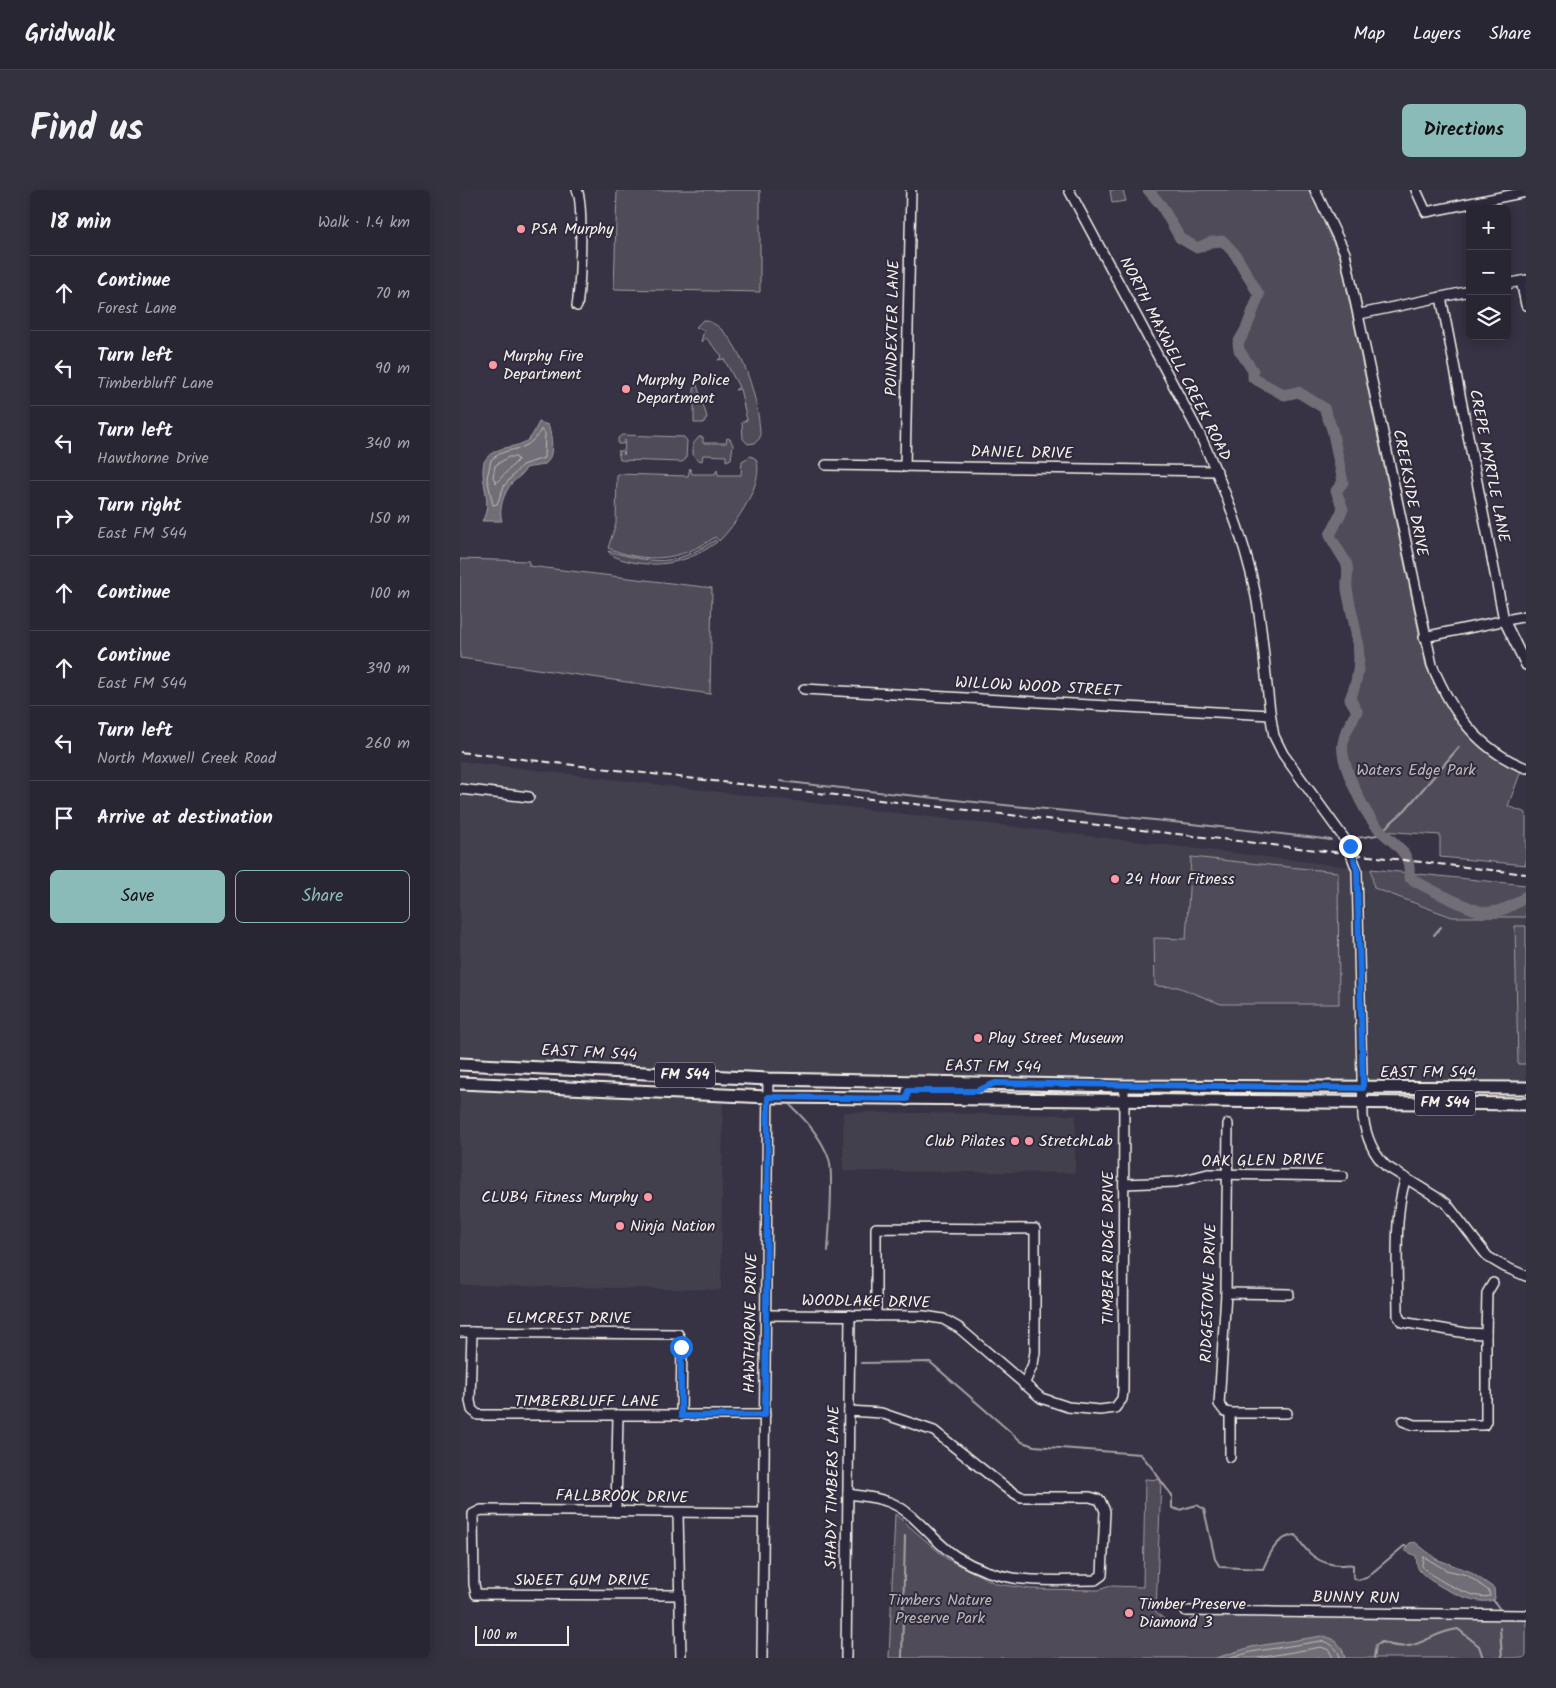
<!DOCTYPE html>
<html lang="en">
<head>
<meta charset="utf-8">
<style>
	body { margin:0; font-family:Kalam,sans-serif; background:#35323f; color:#f1f3f6 }
	.controls { position:absolute; right:15px; top:15px; display:grid; overflow:hidden; border-radius:8px; box-shadow:0 2px 12px #0003 }
	.controls button { width:45px; height:45px; display:grid; place-items:center; padding:0; border:0; border-bottom:1px solid #45434e; background:#292633; color:#f1f3f6; font:25px sans-serif }
	.scale { position:absolute; left:15px; bottom:12px; width:94px; box-sizing:border-box; padding-left:5px; border:2px solid #f4f1e8; border-top:0; font-size:14px; line-height:18px; white-space:nowrap; color:#f4f1e8; -webkit-text-stroke:4px #2f2a3d; paint-order:stroke }
	.stop { position:absolute; width:15px; height:15px; margin:-11px; border:4px solid #1a73e8; border-radius:50%; background:#fff }
	.stop.end { background:#1a73e8; border-color:#fff; box-shadow:0 1px 5px #0008 }
	.list { margin:0; padding:0; list-style:none }
	h2 { display:flex; justify-content:space-between; align-items:center; height:65px; margin:0; padding:0 20px; font-size:21px }
	h2 small { font-size:16px; font-weight:400; color:#a5a5ac }
	.list li { display:grid; grid-template-columns:32px 1fr auto; gap:15px; align-items:center; box-sizing:border-box; height:75px; padding:0 20px; border-top:1px solid #45434e }
	.list b { display:block; font-size:19px; white-space:nowrap }
	.list p { margin:0; font-size:16px; white-space:nowrap; color:#a5a5ac }
	.list em { font-size:16px; font-style:normal; color:#a5a5ac }
	.actions { display:flex; gap:10px; padding:15px 20px }
	.actions a { flex:1; padding:11px 0; border:1px solid #8bbbb9; border-radius:8px; text-align:center; font-size:18px; color:#8bbbb9 }
	.actions .main { background:#8bbbb9; color:#111 }
	.icon { flex:none; width:28px; height:28px; fill:none; stroke:currentColor; stroke-width:2; stroke-linecap:round; stroke-linejoin:round }
	.map { position:relative; flex:none; width:1066px; height:1468px; overflow:hidden; border-radius:8px }
	header { display:flex; align-items:center; gap:30px; box-sizing:border-box; height:70px; padding:0 25px; background:#292633; border-bottom:1px solid #45434e }
	header strong { font-size:24px }
	nav { display:flex; gap:28px; margin-inline-start:auto; font-size:18px }
	.intro { display:flex; align-items:center; justify-content:space-between; box-sizing:border-box; height:120px; padding:0 30px }
	h1 { margin:0; font-size:35px }
	.button { padding:12px 22px; border-radius:8px; background:#8bbbb9; color:#111; font-size:18px; font-weight:700 }
	main { display:flex; gap:30px; padding:0 30px }
	aside { flex:1; background:#292633; border-radius:8px; box-shadow:0 2px 12px #0003 }
	.map>svg:first-child { display:block }
	.built { fill:#433f4e }
	.green { fill:#504b59; stroke:#a29ea0 }
	.water { fill:#726e77; stroke:#a6a2a4 }
	.lines { fill:none; stroke-linecap:round; stroke-linejoin:round }
	.shore { stroke:#c0bdbb; stroke-width:1 }
	.stream { stroke:#a6a2a4; stroke-width:2 }
	.river { stroke:#726e77; stroke-width:11 }
	.minor-casing { stroke:#f4f1e8; stroke-width:12 }
	.major-casing { stroke:#f4f1e8; stroke-width:15 }
	.minor { stroke:#2f2a3d; stroke-width:9 }
	.major { stroke:#2f2a3d; stroke-width:11 }
	.rail { stroke:#f4f1e8; stroke-width:2; stroke-dasharray:8 4; stroke-linecap:butt }
	.route { stroke:#1a73e8; stroke-width:6 }
	.poi-dot { fill:#ff9aa2; stroke:#2f2a3d; stroke-width:2 }
	.labels { text-anchor:middle; dominant-baseline:central; stroke-width:4; stroke-linejoin:round; paint-order:stroke }
	.shield { fill:#2f2a3d; stroke:#b9b5b5; stroke-width:1 }
	.shield-label { font-size:15px; font-weight:bold; fill:#f4f1e8 }
	.poi-label { font-size:16px; fill:#f4f1e8; stroke:#2f2a3d; text-anchor:start }
	.street-label { font-size:16px; fill:#f4f1e8; stroke:#2f2a3d }
	.park-label { font-size:16px; fill:#bbb7b6; stroke:#2f2a3d }
</style>
</head>
<body>
<header>
<strong>Gridwalk</strong>
<nav><a>Map</a><a>Layers</a><a>Share</a></nav>
</header>
<div class="intro"><h1>Find us</h1><a class="button">Directions</a></div>
<main>
<aside>
<h2>18 min<small>Walk · 1.4 km</small></h2>
<ul class="list">
<li><svg class="icon" aria-label="ahead" viewBox="0 0 24 24"><path d="M12 20V5M6 11l6-6 6 6"/></svg><div><b>Continue</b><p>Forest Lane</p></div><em>70 m</em></li>
<li><svg class="icon" aria-label="left" viewBox="0 0 24 24"><path d="M17 20v-9H6M10 6l-5 5 5 5"/></svg><div><b>Turn left</b><p>Timberbluff Lane</p></div><em>90 m</em></li>
<li><svg class="icon" aria-label="left" viewBox="0 0 24 24"><path d="M17 20v-9H6M10 6l-5 5 5 5"/></svg><div><b>Turn left</b><p>Hawthorne Drive</p></div><em>340 m</em></li>
<li><svg class="icon" aria-label="right" viewBox="0 0 24 24"><path d="M7 20v-9h11M14 6l5 5-5 5"/></svg><div><b>Turn right</b><p>East FM 544</p></div><em>150 m</em></li>
<li><svg class="icon" aria-label="ahead" viewBox="0 0 24 24"><path d="M12 20V5M6 11l6-6 6 6"/></svg><div><b>Continue</b></div><em>100 m</em></li>
<li><svg class="icon" aria-label="ahead" viewBox="0 0 24 24"><path d="M12 20V5M6 11l6-6 6 6"/></svg><div><b>Continue</b><p>East FM 544</p></div><em>390 m</em></li>
<li><svg class="icon" aria-label="left" viewBox="0 0 24 24"><path d="M17 20v-9H6M10 6l-5 5 5 5"/></svg><div><b>Turn left</b><p>North Maxwell Creek Road</p></div><em>260 m</em></li>
<li><svg class="icon" aria-label="arrive" viewBox="0 0 24 24"><path d="M6 21V4h12l-3 4 3 4H6"/></svg><div><b>Arrive at destination</b></div></li>
</ul>
<div class="actions"><a class="main">Save</a><a>Share</a></div>
</aside>
<div class="map">
<svg width="1066" height="1468" viewBox="0 0 1066 1468">
	<rect width="100%" height="100%" fill="#373244"/>
	<filter id="ink" filterUnits="userSpaceOnUse"><feTurbulence type="fractalNoise" baseFrequency=".02" numOctaves="2"/><feDisplacementMap in="SourceGraphic" scale="10" xChannelSelector="R" yChannelSelector="G"/><feConvolveMatrix kernelMatrix="1 2 1 2 8 2 1 2 1" color-interpolation-filters="sRGB"/></filter>
	<g filter="url(#ink)">
		<g class="built">
			<path d="M0,571L891,677L896,890L664,889L240,881L122,871L0,868Z"/>
			<path d="M904,678L911,679L914,698L992,727H1066V890H909Z"/>
			<path d="M0,899L59,902L64,899L263,911L261,1100L0,1095Z"/>
			<path d="M383,922L616,925L615,983L383,981Z"/>
		</g>
		<g class="green">
			<path d="M157,0H300V102L154,99Z"/>
			<path d="M650,0H663L666,11L652,13Z"/>
			<path d="M688,0H849L880,67L966,476C985,523 1015,558 1061,581L1048,616L1066,623V675L980,667V645L921,641L892,594L884,567L882,554L897,521L890,509C908,468 894,440 887,399C886,392 889,382 887,375C886,371 873,353 870,345L883,319L876,301L883,291L872,239L864,218L838,202L824,205L793,188V181L779,160L778,153L786,139L799,104L775,64L763,51L751,52L737,58L720,48L701,15Z"/>
			<path d="M243,130C280,135 301,217 300,248L295,253L288,254L283,249L282,232L287,230L280,199L275,200L279,197L264,169L258,170L262,166L246,148L241,152L244,140L236,137Z"/>
			<path d="M237,195L247,227L244,233H234V199Z"/>
			<path d="M162,245L224,247L227,251L226,269L222,272L160,270L158,261H163L164,265L165,250L163,254H158V248Z"/>
			<path d="M239,247H243V253H266L267,248L270,249L273,255L271,269L266,271V266L243,265L242,271L236,269L233,264V254Z"/>
			<path d="M291,266L296,269C306,291 274,337 259,351L255,347C221,371 186,374 148,358L156,333L157,284L228,286L230,278L232,284H255L257,279L258,285H281L282,271Z"/>
			<path d="M255,350L257,352L254,354C228,373 195,379 164,370C158,368 151,366 148,361C194,373 211,378 255,350Z"/>
			<path d="M0,369L69,371V376L252,398L250,504L0,468Z"/>
			<path d="M731,667L878,682L879,814H761L718,797L695,796L694,748L726,749Z"/>
			<path d="M911,679L1066,695V727H992L914,698Z"/>
			<path d="M1055,736H1066V874H1058Z"/>
			<path d="M685,1289L701,1290L696,1422C714,1438 716,1439 736,1426L1066,1428V1468H429L435,1324L487,1369L537,1394L571,1399L639,1400L650,1396L683,1397Z"/>
		</g>
		<g class="water">
			<path d="M79,232L88,235C92,244 95,268 85,274C78,277 72,276 66,278C63,285 57,288 52,293C44,302 38,320 42,331H22C34,312 19,292 24,272C35,253 55,261 69,249C74,244 76,237 79,232Z"/>
			<path d="M955,1352L976,1369L1009,1381L1034,1398L1035,1409C1019,1419 970,1394 960,1381C956,1377 957,1371 956,1366L944,1360L950,1353Z"/>
			<path d="M862,1446C875,1448 882,1455 885,1468H756L791,1457Z"/>
		</g>
		<g class="lines">
			<g class="shore">
				<path d="M81,240L85,243L84,268L62,275L44,296L37,314L33,315L27,288L31,270C50,253 64,267 81,240Z"/>
				<path d="M49,267H56L58,270L36,293L33,287L35,276Z"/>
				<path d="M964,1367L986,1380L1007,1385L1029,1401L1030,1406C1015,1411 971,1388 962,1376Z"/>
				<path d="M771,1468L791,1462L861,1451C871,1453 878,1458 880,1468"/>
				<path d="M798,1468L861,1457L869,1460L873,1468"/>
			</g>
			<g class="stream">
				<path d="M320,591C504,613 688,627 871,650"/>
				<path d="M897,648L924,644L925,638L945,620L999,557"/>
				<path d="M974,745L981,737"/>
				<path d="M331,916C346,930 362,949 369,969C374,982 369,1043 368,1061"/>
				<path d="M401,1173L470,1172L562,1252L574,1256L680,1264C693,1276 700,1292 712,1305V1318L719,1320L737,1315L744,1319L755,1369L760,1377L803,1379C810,1363 817,1346 836,1345C846,1363 859,1375 881,1375C886,1375 888,1374 893,1375V1387L898,1390L906,1388L944,1356H946"/>
				<path d="M1033,1410L1039,1418"/>
				<path d="M1040,1438L1042,1468"/>
				<path d="M442,1468L445,1346"/>
				<path d="M914,1468L916,1455L922,1452C957,1466 965,1443 998,1439L1019,1456L1023,1468"/>
			</g>
			<path class="river" d="M688,0L701,15L720,48L737,58L751,52L763,51L775,64L799,105L786,139L778,153L779,160L793,181V188L824,205L838,202L864,218L872,239L883,292L876,301L883,319L870,345C873,353 886,371 887,375C889,382 886,392 887,399C894,440 908,468 890,509L897,521C892,531 884,542 883,553C879,572 905,624 918,638C933,654 952,661 949,687C960,695 1011,720 1023,722C1037,724 1056,715 1066,706"/>
			<defs>
				<g id="minor">
					<path d="M117,0C124,12 120,98 117,116"/>
					<path d="M609,0L739,243C763,294 785,349 796,406C805,452 805,500 814,546L823,564L886,651L897,680L903,927C906,946 912,963 926,976L986,1013L1028,1067L1045,1077L1066,1086"/>
					<path d="M855,0L885,63L972,475C991,521 1018,560 1066,578"/>
					<path d="M956,0L966,22L1066,2"/>
					<path d="M1061,91L1066,115"/>
					<path d="M1047,94L1066,90"/>
					<path d="M981,107L1044,430L1066,475"/>
					<path d="M900,124L1010,101"/>
					<path d="M366,275L757,281"/>
					<path d="M445,277L451,0"/>
					<path d="M964,447L1066,426"/>
					<path d="M344,499L810,525"/>
					<path d="M0,599L69,607"/>
					<path d="M768,934L766,1103L759,1214L765,1222L770,1223H827"/>
					<path d="M946,988C933,1023 938,1088 938,1126L942,1132L1006,1143L1026,1144L1027,1103L1033,1093"/>
					<path d="M664,994L716,992L748,984L883,986"/>
					<path d="M766,1103L829,1104"/>
					<path d="M306,1125L464,1126L483,1129L499,1138L581,1208L608,1217L640,1220L655,1218L662,1209L663,1201L664,896"/>
					<path d="M416,1126V1038L575,1039V1162L573,1174L564,1195"/>
					<path d="M0,1142L218,1144L222,1152L221,1226"/>
					<path d="M12,1142L10,1211L12,1220L18,1225H305"/>
					<path d="M943,1231L954,1235H1024L1026,1231V1144"/>
					<path d="M770,1267V1223"/>
					<path d="M388,1304C402,1306 416,1307 429,1312C454,1321 474,1353 497,1367C544,1396 583,1390 635,1390L642,1385L645,1321L640,1310L630,1307H561L546,1298L474,1241L421,1223L389,1221"/>
					<path d="M156,1322L158,1225"/>
					<path d="M218,1323L221,1468"/>
					<path d="M218,1405L16,1404L14,1394L13,1324L21,1320L303,1323"/>
					<path d="M726,1421L1066,1425"/>
					<path d="M302,1468L308,889"/>
					<path d="M386,1468L390,1125"/>
				</g>
				<g id="major">
					<path d="M0,874L308,889L664,896L1066,898"/>
					<path d="M0,893L308,907L1066,914"/>
					<path d="M447,909L448,901H512"/>
				</g>
			</defs>
			<use href="#minor" class="minor-casing"/>
			<use href="#major" class="major-casing"/>
			<use href="#minor" class="minor"/>
			<use href="#major" class="major"/>
			<path class="rail" d="M0,562L1066,684"/>
		</g>
	</g>
	<g class="lines" filter="url(#ink)">
		<path class="route" d="M221,1157V1226L305,1225L308,907L447,909L448,901H517L535,893L903,898L897,680L890,656"/>
	</g>
	<g class="poi-dot">
		<circle cx="61" cy="39" r="5"/>
		<circle cx="33" cy="175" r="5"/>
		<circle cx="166" cy="199" r="5"/>
		<circle cx="655" cy="689" r="5"/>
		<circle cx="518" cy="848" r="5"/>
		<circle cx="555" cy="951" r="5"/>
		<circle cx="569" cy="951" r="5"/>
		<circle cx="188" cy="1007" r="5"/>
		<circle cx="160" cy="1036" r="5"/>
		<circle cx="669" cy="1423" r="5"/>
	</g>
	<g class="labels">
		<g class="shield">
			<rect x="195" y="872.5" width="60" height="25" rx="4"/>
			<rect x="955" y="900.5" width="60" height="25" rx="4"/>
		</g>
		<g class="shield-label">
			<text x="225" y="885">FM 544</text>
			<text x="985" y="913">FM 544</text>
		</g>
		<g class="poi-label">
			<text x="71" y="39">PSA Murphy</text>
			<text x="43" y="166">Murphy Fire<tspan x="43" dy="18">Department</tspan></text>
			<text x="176" y="190">Murphy Police<tspan x="176" dy="18">Department</tspan></text>
			<text x="665" y="689">24 Hour Fitness</text>
			<text x="528" y="848">Play Street Museum</text>
			<text x="545" y="951" text-anchor="end">Club Pilates</text>
			<text x="579" y="951">StretchLab</text>
			<text x="178" y="1007" text-anchor="end">CLUB4 Fitness Murphy</text>
			<text x="170" y="1036">Ninja Nation</text>
			<text x="679" y="1414">Timber Preserve<tspan x="679" dy="18">Diamond 3</tspan></text>
		</g>
		<g class="street-label">
			<text transform="translate(433 138) rotate(-89)">POINDEXTER LANE</text>
			<text transform="translate(715 169) rotate(63)">NORTH MAXWELL CREEK ROAD</text>
			<text transform="translate(562 263) rotate(1)">DANIEL DRIVE</text>
			<text transform="translate(1029 276) rotate(79)">CREPE MYRTLE LANE</text>
			<text transform="translate(950 303) rotate(79)">CREEKSIDE DRIVE</text>
			<text transform="translate(578 497) rotate(3)">WILLOW WOOD STREET</text>
			<text transform="translate(129 863) rotate(3)">EAST FM 544</text>
			<text transform="translate(533 877) rotate(1)">EAST FM 544</text>
			<text x="968" y="882">EAST FM 544</text>
			<text transform="translate(803 971) rotate(-1)">OAK GLEN DRIVE</text>
			<text transform="translate(648 1058) rotate(-90)">TIMBER RIDGE DRIVE</text>
			<text transform="translate(749 1103) rotate(-88)">RIDGESTONE DRIVE</text>
			<text transform="translate(406 1112) rotate(1)">WOODLAKE DRIVE</text>
			<text x="109" y="1128">ELMCREST DRIVE</text>
			<text transform="translate(291 1133) rotate(-89)">HAWTHORNE DRIVE</text>
			<text x="127" y="1211">TIMBERBLUFF LANE</text>
			<text transform="translate(373 1297) rotate(-89)">SHADY TIMBERS LANE</text>
			<text transform="translate(162 1307) rotate(1)">FALLBROOK DRIVE</text>
			<text x="122" y="1390">SWEET GUM DRIVE</text>
			<text transform="translate(896 1408) rotate(1)">BUNNY RUN</text>
		</g>
		<g class="park-label">
			<text x="956" y="580">Waters Edge Park</text>
			<text x="480" y="1410">Timbers Nature<tspan x="480" dy="18">Preserve Park</tspan></text>
		</g>
	</g>
</svg>
<div class="controls">
<button>+</button>
<button>−</button>
<button><svg class="icon" aria-label="layers" viewBox="0 0 24 24"><path d="M12 4l9 5-9 5-9-5zM3 14l9 5 9-5"/></svg></button>
</div>
<div class="scale">100 m</div>
<div class="stop" style="left:221px;top:1157px"></div>
<div class="stop end" style="left:890px;top:656px"></div>
</div>
</main>
</body>
</html>
